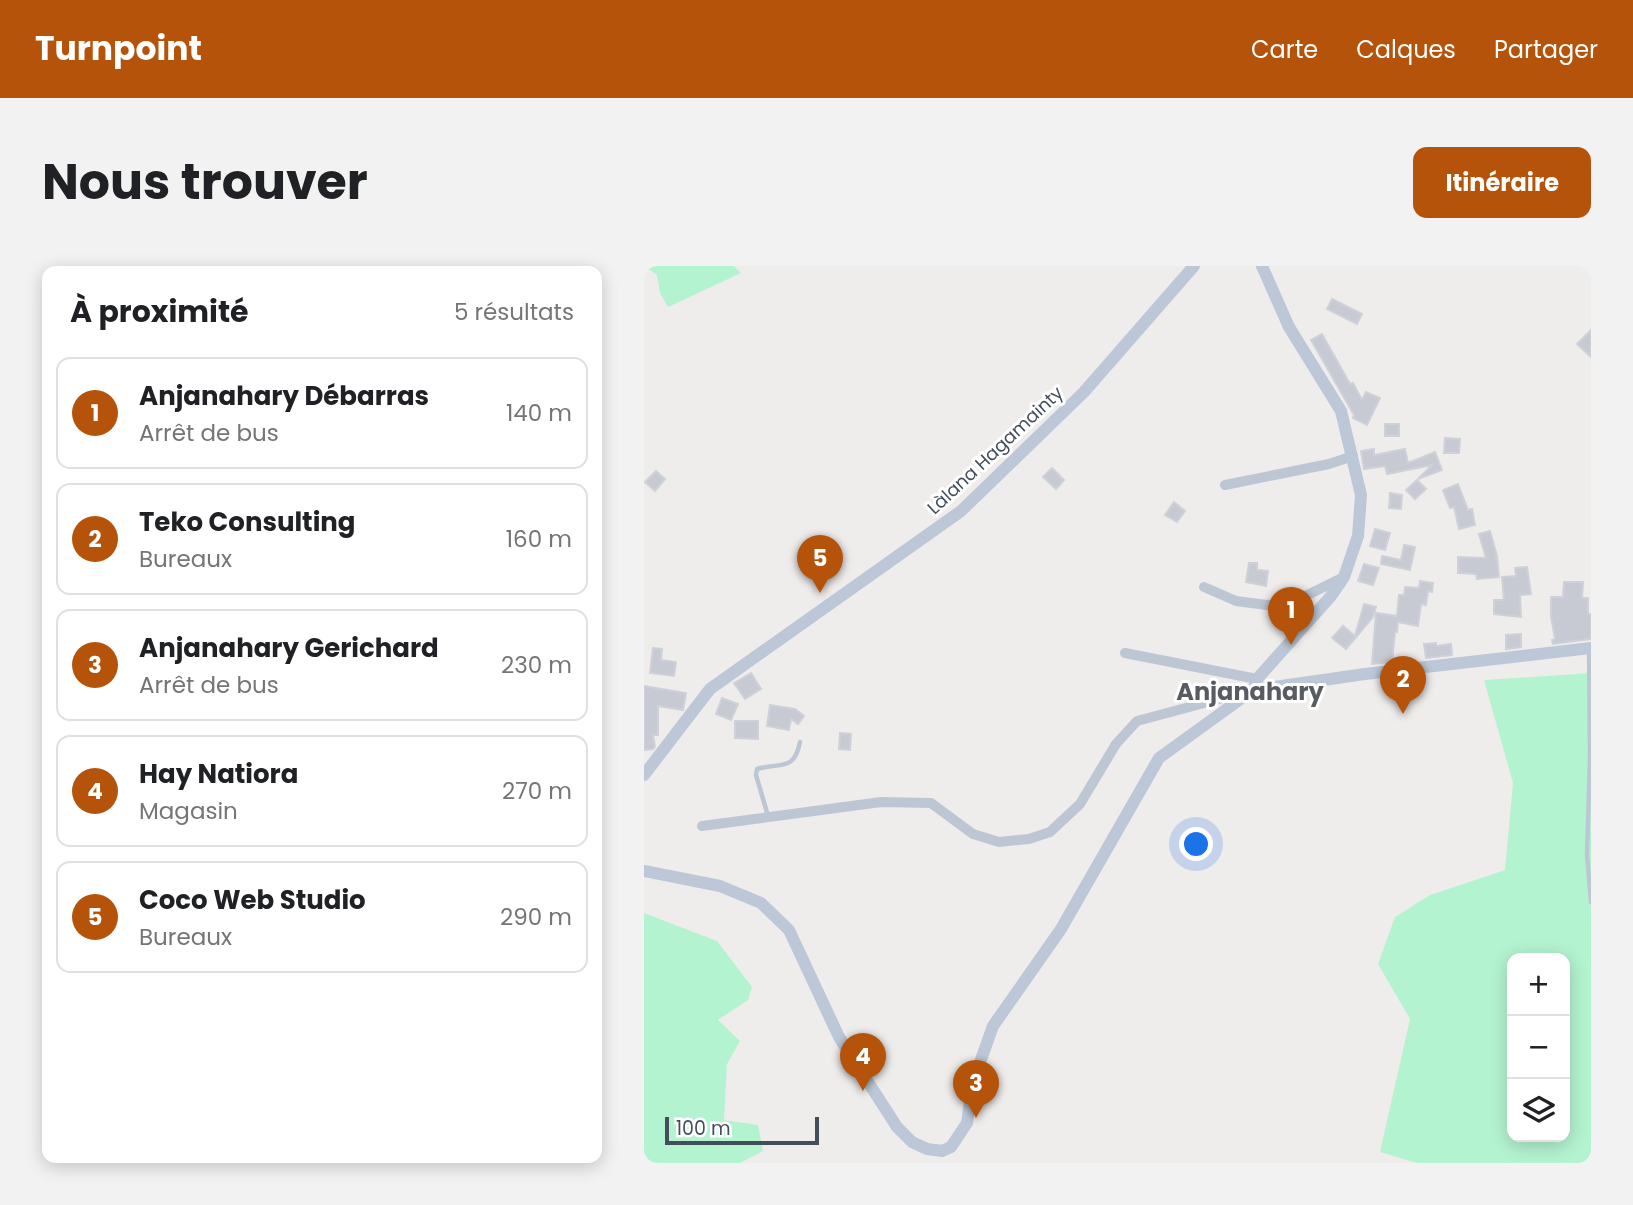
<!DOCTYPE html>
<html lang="fr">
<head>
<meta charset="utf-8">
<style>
	body { margin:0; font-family:Poppins,sans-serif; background:#f2f2f2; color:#202124 }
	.controls { position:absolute; right:21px; bottom:21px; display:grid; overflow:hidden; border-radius:14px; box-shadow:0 4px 18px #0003 }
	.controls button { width:63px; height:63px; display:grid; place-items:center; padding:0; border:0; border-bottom:2px solid #e0e0e0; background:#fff; color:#202124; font:35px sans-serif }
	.scale { position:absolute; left:21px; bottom:18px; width:154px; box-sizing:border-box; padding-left:7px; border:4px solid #434e5b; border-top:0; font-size:19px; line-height:24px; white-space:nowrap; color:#434e5b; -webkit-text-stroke:5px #fff; paint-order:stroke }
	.you { position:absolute; left:553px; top:579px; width:24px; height:24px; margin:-18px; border:5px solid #fff; border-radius:50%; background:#1a73e8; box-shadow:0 0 0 10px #1a73e833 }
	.badge { display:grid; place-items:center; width:46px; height:46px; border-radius:50%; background:#b45309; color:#fff; font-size:23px; font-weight:700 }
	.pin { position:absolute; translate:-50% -58px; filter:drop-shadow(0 2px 4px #0008) }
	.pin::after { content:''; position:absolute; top:37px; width:24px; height:21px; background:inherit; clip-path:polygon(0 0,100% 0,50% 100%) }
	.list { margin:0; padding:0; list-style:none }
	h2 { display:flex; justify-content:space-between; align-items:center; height:91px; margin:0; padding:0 28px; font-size:30px }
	h2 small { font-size:23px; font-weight:400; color:#757577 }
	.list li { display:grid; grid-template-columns:46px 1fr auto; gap:21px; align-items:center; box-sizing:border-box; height:112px; margin:0 14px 14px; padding:0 14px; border:2px solid #e0e0e0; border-radius:14px }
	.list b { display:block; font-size:26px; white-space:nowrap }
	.list p { margin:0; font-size:23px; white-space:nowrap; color:#757577 }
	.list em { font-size:23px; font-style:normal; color:#757577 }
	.icon { flex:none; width:38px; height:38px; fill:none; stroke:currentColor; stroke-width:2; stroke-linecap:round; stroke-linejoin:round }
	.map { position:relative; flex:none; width:947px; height:897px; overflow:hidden; border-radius:14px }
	header { display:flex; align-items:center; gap:42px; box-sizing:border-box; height:98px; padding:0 35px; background:#b45309; color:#fff }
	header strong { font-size:33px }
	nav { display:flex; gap:38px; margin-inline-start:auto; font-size:24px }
	.intro { display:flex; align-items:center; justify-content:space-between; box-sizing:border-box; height:168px; padding:0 42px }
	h1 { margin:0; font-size:49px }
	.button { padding:18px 32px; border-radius:14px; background:#b45309; color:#fff; font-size:24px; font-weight:700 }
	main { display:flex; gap:42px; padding:0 42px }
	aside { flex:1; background:#fff; border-radius:14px; box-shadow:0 4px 18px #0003 }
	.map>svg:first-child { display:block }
	.green { fill:#b4f3d0; fill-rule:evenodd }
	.building { fill:#c7cad3; stroke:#cfd1d9; stroke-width:2 }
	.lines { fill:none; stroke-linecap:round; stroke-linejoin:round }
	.lane { stroke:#bdc7d4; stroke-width:4.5 }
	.street { stroke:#bdc7d4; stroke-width:10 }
	.secondary { stroke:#bcc8d8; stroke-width:12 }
	.labels { text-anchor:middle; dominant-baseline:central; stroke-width:6; stroke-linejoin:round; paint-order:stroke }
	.street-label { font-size:18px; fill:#434e5b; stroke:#fff }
	.district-label { font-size:24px; font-weight:bold; fill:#585c62; stroke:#fff }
</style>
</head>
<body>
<header>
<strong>Turnpoint</strong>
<nav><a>Carte</a><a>Calques</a><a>Partager</a></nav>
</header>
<div class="intro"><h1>Nous trouver</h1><a class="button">Itinéraire</a></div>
<main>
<aside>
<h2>À proximité<small>5 résultats</small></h2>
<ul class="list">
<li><span class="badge">1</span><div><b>Anjanahary Débarras</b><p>Arrêt de bus</p></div><em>140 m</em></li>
<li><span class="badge">2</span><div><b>Teko Consulting</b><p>Bureaux</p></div><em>160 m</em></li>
<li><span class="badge">3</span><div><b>Anjanahary Gerichard</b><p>Arrêt de bus</p></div><em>230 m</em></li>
<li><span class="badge">4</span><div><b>Hay Natiora</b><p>Magasin</p></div><em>270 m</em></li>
<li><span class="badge">5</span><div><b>Coco Web Studio</b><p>Bureaux</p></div><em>290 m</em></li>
</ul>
</aside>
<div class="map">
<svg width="947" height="897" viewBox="0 0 947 897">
	<rect width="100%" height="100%" fill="#efecec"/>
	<g class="green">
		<path d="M0,0H90L97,7L24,41L16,27L13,9Z"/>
		<path d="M947,407V894L944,897H773L736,886L766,753L734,698L751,651L786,629L861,604L869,517L840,414ZM868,692H921V871H868Z"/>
		<path d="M0,647L73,675L108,721L104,734L74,754L96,775L83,798L80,854L114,859L119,885L96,897H0Z"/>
	</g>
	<g class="building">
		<path d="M688,33L718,48L713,58L683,43Z"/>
		<path d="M947,64V91L933,78Z"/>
		<path d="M678,68L706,118L709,117L718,134L722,126L736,132L723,159L709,152L710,149L667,74Z"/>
		<rect x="741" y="158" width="14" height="12"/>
		<path d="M801,172L816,173L815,187H800Z"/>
		<path d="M730,183V189L761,183L764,197L791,186L798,204L774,213L788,199L743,208L741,200L720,203L717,185Z"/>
		<path d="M408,202L420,214L412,223L399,211Z"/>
		<path d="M12,205L21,213L11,225L1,216Z"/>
		<path d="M773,214L782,223L771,233L762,224Z"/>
		<path d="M814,218L824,244L828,243L831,259L815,263L810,241L806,242L799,224Z"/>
		<path d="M746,227L758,229L757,243L745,242Z"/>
		<path d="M530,236L541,245L533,256L521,249Z"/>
		<path d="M731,263L746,267L741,284L726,280Z"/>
		<path d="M846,265L853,290L855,311L833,313L832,308L814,307V291L842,292L835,268Z"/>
		<path d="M760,279L771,281L766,304L737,298L738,290L757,294Z"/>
		<path d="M605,297H613V304L624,305L622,320L602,316Z"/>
		<path d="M720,298L735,302L729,319L714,315Z"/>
		<path d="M883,301L887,328L876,329L877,351L850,348V334H860L858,311L872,310L871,302Z"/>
		<path d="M776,315L789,317L788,326L784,325L782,339L777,338L774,360L754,356L753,366H751L748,396L728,398L732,347L753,350L755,329H760L761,321L775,322Z"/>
		<path d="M920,316H939L938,332H944V348H947V373L909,378L908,374L911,373L907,350V331H919Z"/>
		<path d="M720,338L732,341L729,351L702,383L688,372L699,360L711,370Z"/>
		<path d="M877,368V381L862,383V369Z"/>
		<path d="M792,377V380L807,378L808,389L782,392L780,378Z"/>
		<path d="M9,382L18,383L17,394L32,396L30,410L6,407Z"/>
		<path d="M107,407L117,423L101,433L90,417Z"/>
		<path d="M0,420L42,427L39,444L14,440V469H9L11,480L9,483L0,484Z"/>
		<path d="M78,432L94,438L87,454L72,448Z"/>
		<path d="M126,439L151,443L160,450L154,458L147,453L145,464L123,460Z"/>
		<path d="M91,455H114V473L91,472Z"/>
		<path d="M196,467L207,468L206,484L195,483Z"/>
	</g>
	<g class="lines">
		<g class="lane">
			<path d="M945,383L946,492L943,589L947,636"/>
			<path d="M124,550L112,509L113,503C137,496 150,506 156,476"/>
		</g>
		<g class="street">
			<path d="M581,219L685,198L709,190"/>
			<path d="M560,321L592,335L639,341L700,311"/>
			<path d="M481,387L613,413"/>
			<path d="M58,560L237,536L287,537L329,568L355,576L385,573L406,566L436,538L472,478L493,455L605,425"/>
		</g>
		<g class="secondary">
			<path d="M609,424L613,413L687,330L700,311L714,270L717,229L697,145L645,61L618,0"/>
			<path d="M0,509L66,423L317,245L440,126L550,0"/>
			<path d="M0,605L76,620L117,637L145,664L195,771L253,861L268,876L283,883L298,885L307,881L323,857L329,816L349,760L417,663L515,492L609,424L721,408L947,382"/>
		</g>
	</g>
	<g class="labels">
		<g class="street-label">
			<text transform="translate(351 184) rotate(-43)">Làlana Hagamainty</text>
		</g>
		<g class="district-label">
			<text x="606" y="425">Anjanahary</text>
		</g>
	</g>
</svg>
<div class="controls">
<button>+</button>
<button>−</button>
<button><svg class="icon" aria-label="layers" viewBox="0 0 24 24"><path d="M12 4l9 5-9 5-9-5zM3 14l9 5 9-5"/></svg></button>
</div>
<div class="scale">100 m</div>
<div class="you"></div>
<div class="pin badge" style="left:647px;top:379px">1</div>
<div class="pin badge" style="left:759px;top:448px">2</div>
<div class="pin badge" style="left:332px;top:852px">3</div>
<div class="pin badge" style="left:219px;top:825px">4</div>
<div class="pin badge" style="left:176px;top:327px">5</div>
</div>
</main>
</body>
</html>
